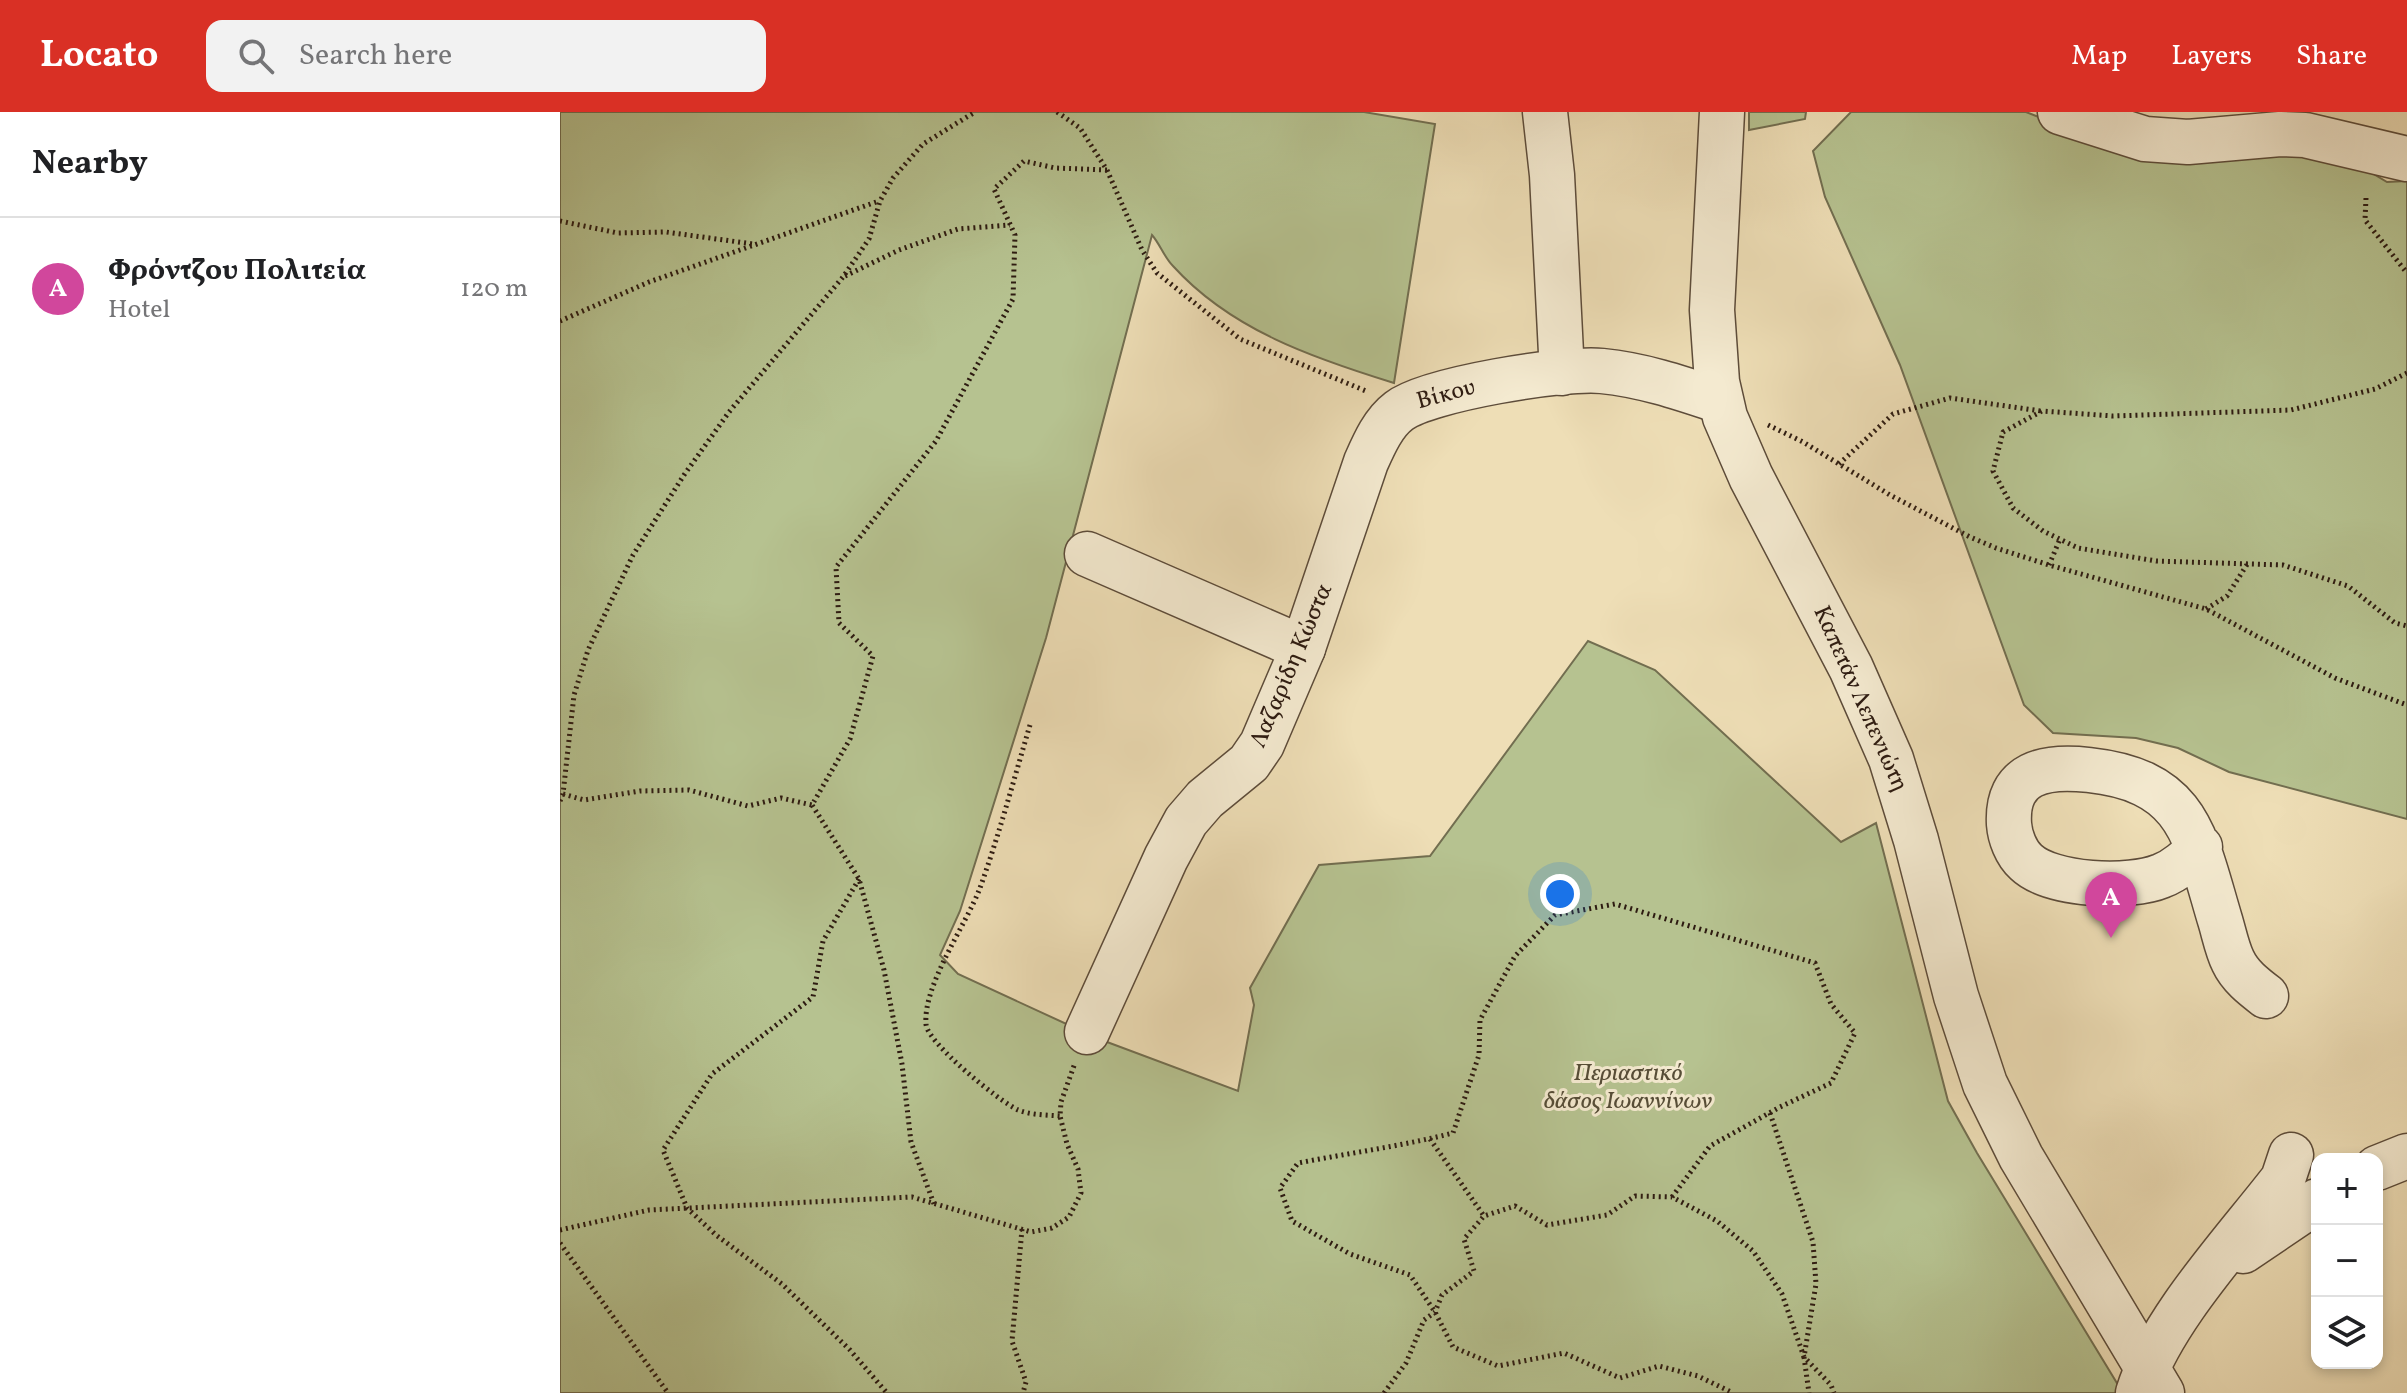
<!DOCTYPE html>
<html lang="en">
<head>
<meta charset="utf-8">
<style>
	body { margin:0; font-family:Vollkorn,serif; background:#f2f2f2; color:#202124 }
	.controls { position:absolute; right:24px; bottom:24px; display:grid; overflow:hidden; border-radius:16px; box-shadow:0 4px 12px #0003 }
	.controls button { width:72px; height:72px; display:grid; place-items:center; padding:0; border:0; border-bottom:2px solid #e0e0e0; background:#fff; color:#202124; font:40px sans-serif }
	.you { position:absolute; left:1000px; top:782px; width:28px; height:28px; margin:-20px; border:6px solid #fff; border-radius:50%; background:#1a73e8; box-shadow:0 0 0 12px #1a73e833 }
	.badge { display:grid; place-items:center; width:52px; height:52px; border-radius:50%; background:#d93025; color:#fff; font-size:26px; font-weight:700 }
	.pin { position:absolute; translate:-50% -66px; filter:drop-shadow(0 2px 4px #0008) }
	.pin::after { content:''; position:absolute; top:42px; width:28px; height:24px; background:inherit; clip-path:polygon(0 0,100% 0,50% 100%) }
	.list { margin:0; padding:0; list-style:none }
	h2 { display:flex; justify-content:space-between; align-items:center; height:104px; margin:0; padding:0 32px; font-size:34px }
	h2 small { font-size:26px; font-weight:400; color:#757577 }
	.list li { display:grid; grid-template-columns:52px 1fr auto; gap:24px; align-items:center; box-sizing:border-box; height:144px; padding:0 32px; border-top:2px solid #e0e0e0 }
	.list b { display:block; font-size:30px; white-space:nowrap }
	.list p { margin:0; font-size:26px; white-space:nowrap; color:#757577 }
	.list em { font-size:26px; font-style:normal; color:#757577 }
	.icon { flex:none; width:44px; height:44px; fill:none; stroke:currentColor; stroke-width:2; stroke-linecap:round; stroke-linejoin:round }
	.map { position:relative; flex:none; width:1847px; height:1281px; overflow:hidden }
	header { display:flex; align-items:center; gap:48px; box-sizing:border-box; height:112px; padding:0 40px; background:#d93025; color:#fff }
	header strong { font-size:38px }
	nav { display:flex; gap:44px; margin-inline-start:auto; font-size:28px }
	.search { width:560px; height:72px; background:#f2f2f2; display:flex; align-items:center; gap:20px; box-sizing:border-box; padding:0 28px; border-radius:16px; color:#757577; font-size:30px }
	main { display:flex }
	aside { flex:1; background:#fff }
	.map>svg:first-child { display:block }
	.green { fill:#b6c290; stroke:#726e50; stroke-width:2 }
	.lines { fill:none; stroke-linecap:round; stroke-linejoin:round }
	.minor-casing { stroke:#5d4c3a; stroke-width:47 }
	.path { stroke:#2d1b11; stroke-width:5; stroke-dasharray:2 4; stroke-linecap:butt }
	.minor { stroke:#f4ead0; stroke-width:44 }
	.labels { text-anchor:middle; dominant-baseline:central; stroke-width:6; stroke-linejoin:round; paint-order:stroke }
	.street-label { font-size:24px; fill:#2d1b11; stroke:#f4ead0 }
	.park-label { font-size:24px; font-style:italic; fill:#564d37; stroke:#f4ead0 }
</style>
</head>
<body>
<header>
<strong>Locato</strong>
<div class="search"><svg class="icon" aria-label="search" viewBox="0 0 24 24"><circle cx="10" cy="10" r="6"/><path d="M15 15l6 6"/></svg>Search here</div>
<nav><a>Map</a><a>Layers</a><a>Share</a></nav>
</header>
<main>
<aside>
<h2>Nearby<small></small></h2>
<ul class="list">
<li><span class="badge" style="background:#d1479c">A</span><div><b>Φρόντζου Πολιτεία</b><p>Hotel</p></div><em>120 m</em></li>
</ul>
</aside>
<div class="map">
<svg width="1847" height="1281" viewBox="0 0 1847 1281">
	<rect width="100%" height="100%" fill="#eedeb6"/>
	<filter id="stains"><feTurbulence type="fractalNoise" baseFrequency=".0025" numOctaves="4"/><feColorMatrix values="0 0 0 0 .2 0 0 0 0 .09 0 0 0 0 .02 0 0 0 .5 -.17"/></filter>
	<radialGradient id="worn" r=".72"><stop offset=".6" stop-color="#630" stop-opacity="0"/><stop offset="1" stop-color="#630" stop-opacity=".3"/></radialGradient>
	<g class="green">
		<path d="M0,0H804L875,12L834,271C753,246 671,218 613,154C604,145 600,132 592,123L486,526L400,799L380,843L398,862L539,927L678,979L694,893L690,876L759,753L870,744L1028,529L1095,558L1281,730L1316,711L1388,989L1417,1041L1563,1281H0Z"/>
		<path d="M1189,0H1246L1245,7L1189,18Z"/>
		<path d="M1291,0H1466L1588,48L1612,51L1747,35L1775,39L1827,70L1847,69V707L1669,660L1618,636L1576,626L1493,621L1464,593L1340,253L1265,85L1253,39Z"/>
	</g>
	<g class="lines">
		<defs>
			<g id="minor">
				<path d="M985,0L992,63L1002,261"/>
				<path d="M1162,0L1152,198L1157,270L1165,305L1191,365L1291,556L1331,647L1356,728L1396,884L1425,972L1461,1045L1602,1281"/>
				<path d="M1500,0L1585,27L1628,30L1720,22L1745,23L1847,47"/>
				<path d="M527,442L743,536"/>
				<path d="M1640,735C1628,747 1617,758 1601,764C1570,777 1491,774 1466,750C1456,741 1450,725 1449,712C1446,660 1485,653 1529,658C1630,669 1635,725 1660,808C1664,821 1667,837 1673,849C1680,864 1693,874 1706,884"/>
				<path d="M527,920L606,746L626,709L645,687L689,651L702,632L743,536L806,350C814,332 823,311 839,299C868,277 1004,255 1042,259C1083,263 1121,276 1160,289"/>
				<path d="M1817,1056L1847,1044"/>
				<path d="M1683,1139L1757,1089"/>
				<path d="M1578,1281C1600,1209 1676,1128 1723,1067L1731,1043"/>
			</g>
		</defs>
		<use href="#minor" class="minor-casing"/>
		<g class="path">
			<path d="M497,0L520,16L547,58L582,138L597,161L680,227L806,279"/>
			<path d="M1806,86L1805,108L1847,161"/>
			<path d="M0,109L58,121L106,120L193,132"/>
			<path d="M285,164L339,138L398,117L450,113"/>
			<path d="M0,209L89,170L319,89"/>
			<path d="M1847,261L1815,277L1731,298L1553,304L1482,299L1443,320L1433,359L1453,396L1483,419L1518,436L1596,449L1723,453L1788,474L1835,511L1847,514"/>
			<path d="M1208,313L1243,330L1330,383L1410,425L1436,436L1489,453L1646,497L1775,566L1847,593"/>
			<path d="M1279,352L1333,302L1390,286L1481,299"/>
			<path d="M1489,453L1500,427"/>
			<path d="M1646,497L1667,484L1688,451"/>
			<path d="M470,613C454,667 439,723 420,776C406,813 363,873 366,912C367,931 439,989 458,998C471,1003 486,1003 500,1004"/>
			<path d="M3,682L24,688L80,679L129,678L188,694L221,686L252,693"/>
			<path d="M0,689L3,682L14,583L28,538L73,443L124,363L169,300L283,165L309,127L320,89L333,66L363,32L415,0"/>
			<path d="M299,767L263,829L253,885L152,962L103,1038L127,1096L156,1123L222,1172L290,1238L327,1281"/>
			<path d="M1210,1001L1253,1130L1256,1172L1244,1245L1249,1281"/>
			<path d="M870,1027L924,1104"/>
			<path d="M1112,1085L1150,1034L1220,995L1271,971L1295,921L1271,892L1255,851L1055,792L995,803L955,844L920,908L919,943L893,1021C842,1034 790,1041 738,1051L720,1076L732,1109L790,1142L850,1163L875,1200L893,1235L938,1254L1004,1241L1060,1266L1099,1254L1138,1264L1173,1281"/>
			<path d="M374,1092L351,1030L342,952L324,858L299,767L252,693L290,627L313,544L279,511L276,455L376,329L453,187L455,123L434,77L464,49L495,56L547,58"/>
			<path d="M462,1117L452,1229L466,1270L463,1281"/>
			<path d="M0,1118L89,1098L352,1085L471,1120L492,1116L509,1105L521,1081L518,1057L507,1032L500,1004L501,990L515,951"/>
			<path d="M0,1131L108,1281"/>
			<path d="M824,1281L846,1251L864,1208L875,1200L882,1183L914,1159L904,1127L924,1104L955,1094L987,1113L1047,1103L1075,1084L1112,1085L1157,1109L1193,1139L1222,1182L1244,1245L1271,1273L1274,1281"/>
		</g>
		<use href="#minor" class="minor"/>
	</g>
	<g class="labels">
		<g class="street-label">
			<text transform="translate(886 283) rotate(-15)">Βίκου</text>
			<text transform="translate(732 554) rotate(-67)">Λαζαρίδη Κώστα</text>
			<text transform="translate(1300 587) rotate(66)">Καπετάν Λεπενιώτη</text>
		</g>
		<g class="park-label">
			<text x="1068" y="962">Περιαστικό<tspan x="1068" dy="28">δάσος Ιωαννίνων</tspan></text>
		</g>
	</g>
	<rect width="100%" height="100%" filter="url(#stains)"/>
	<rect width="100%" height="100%" fill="url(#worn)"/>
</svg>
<div class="controls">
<button>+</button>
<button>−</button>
<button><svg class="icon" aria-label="layers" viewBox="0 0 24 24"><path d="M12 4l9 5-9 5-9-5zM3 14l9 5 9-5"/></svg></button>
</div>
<div class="you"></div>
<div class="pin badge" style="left:1551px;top:826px;background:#d1479c">A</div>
</div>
</main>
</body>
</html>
